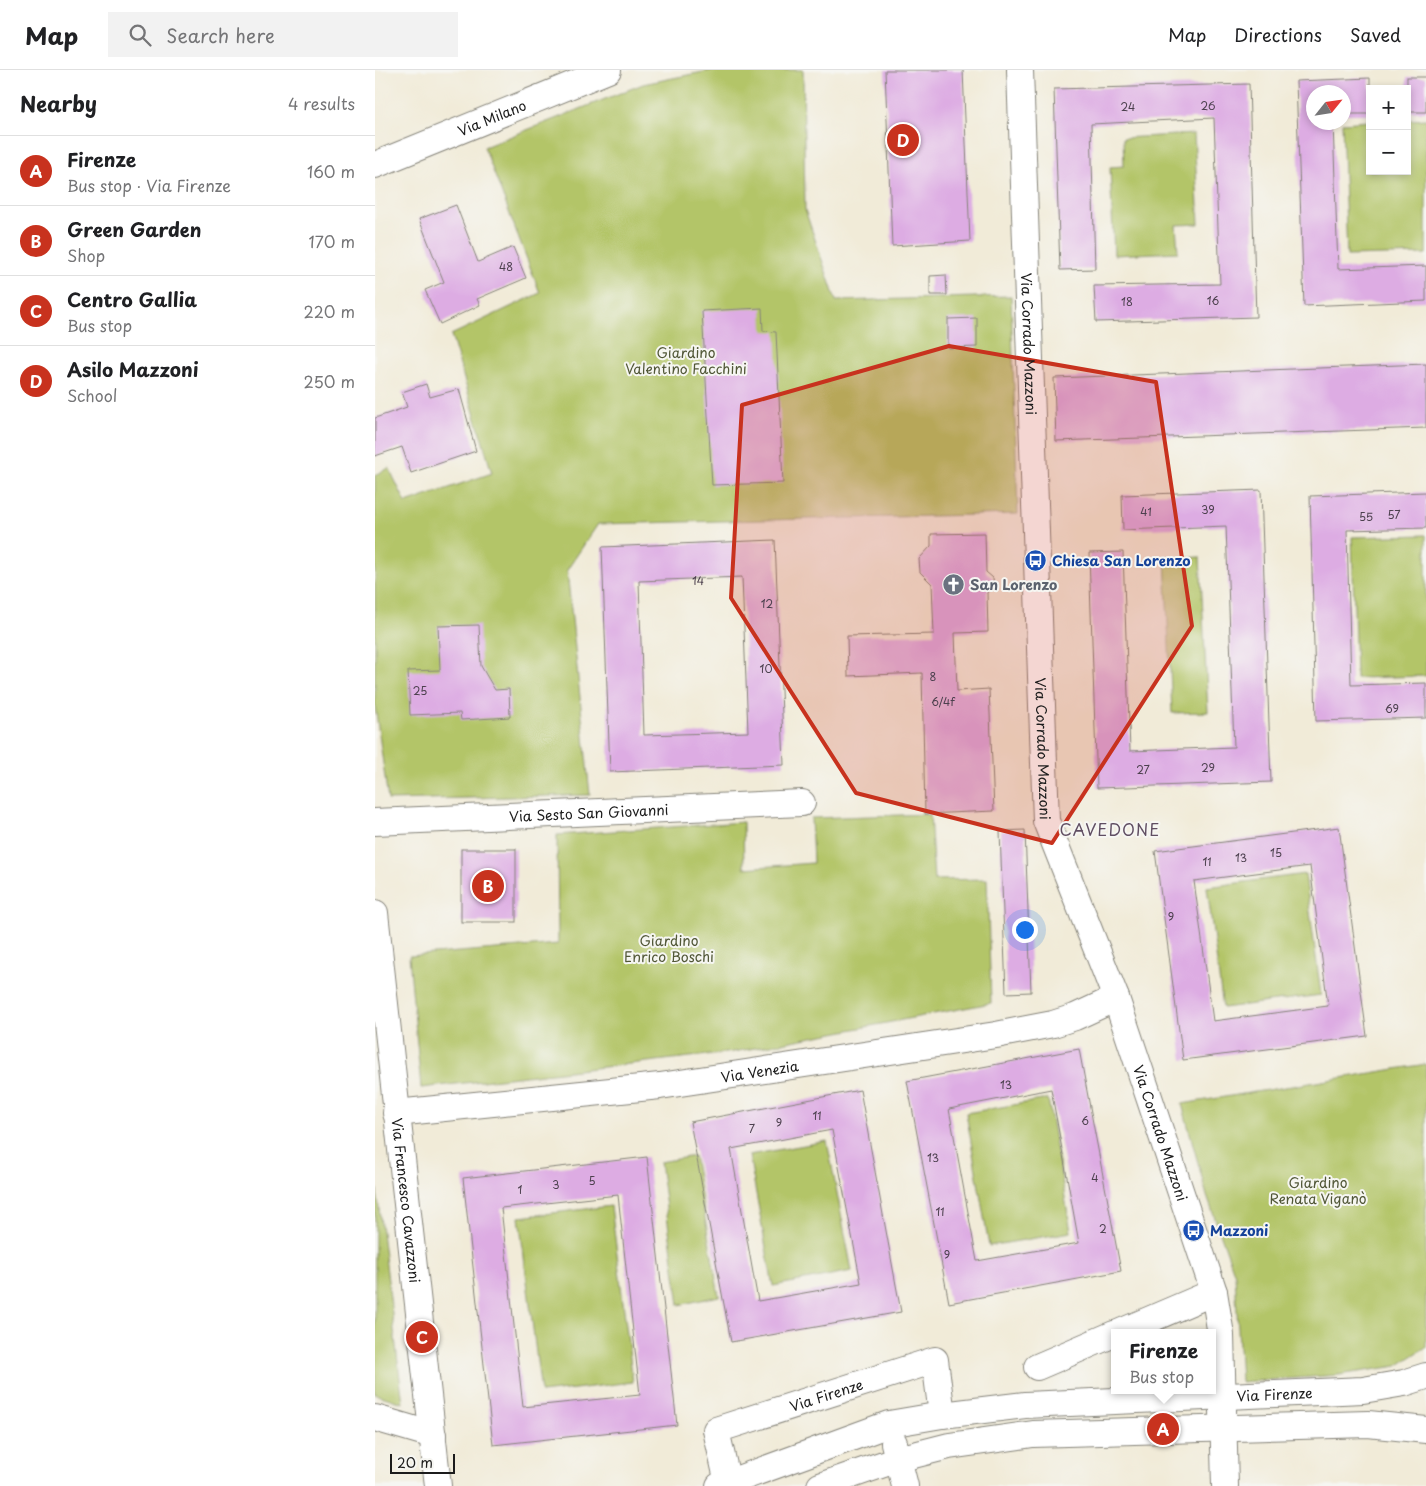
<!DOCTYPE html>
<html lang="en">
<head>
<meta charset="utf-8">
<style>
	body { margin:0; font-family:"Playpen Sans",sans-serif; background:#f2f2f2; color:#202124 }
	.controls { position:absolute; right:15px; top:15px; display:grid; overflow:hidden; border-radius:0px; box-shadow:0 2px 8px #0003 }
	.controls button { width:45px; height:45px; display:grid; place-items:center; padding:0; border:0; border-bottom:1px solid #e0e0e0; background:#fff; color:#202124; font:25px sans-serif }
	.compass { position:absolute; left:931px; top:15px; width:45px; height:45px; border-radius:50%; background:#fff; box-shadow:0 2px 8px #0003; rotate:60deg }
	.scale { position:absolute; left:15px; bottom:12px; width:65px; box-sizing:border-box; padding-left:5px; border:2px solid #1c1c1c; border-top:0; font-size:14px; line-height:18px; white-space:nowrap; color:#1c1c1c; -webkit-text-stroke:4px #f6f6f2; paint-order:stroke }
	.you { position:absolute; left:649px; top:859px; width:18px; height:18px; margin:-12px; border:4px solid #fff; border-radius:50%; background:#1a73e8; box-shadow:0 0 0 8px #1a73e833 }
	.badge { display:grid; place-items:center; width:32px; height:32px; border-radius:50%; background:#c8321e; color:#fff; font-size:16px; font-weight:700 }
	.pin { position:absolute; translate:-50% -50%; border:2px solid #fff; box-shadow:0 1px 5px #0006 }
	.popup { position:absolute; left:736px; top:1259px; width:105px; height:65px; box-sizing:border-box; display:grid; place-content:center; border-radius:0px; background:#fff; filter:drop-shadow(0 1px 4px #0005); font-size:16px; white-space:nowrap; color:#757577 }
	.popup b { font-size:19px; color:#202124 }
	.popup::after { content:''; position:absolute; left:50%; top:100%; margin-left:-10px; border:10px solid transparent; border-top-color:#fff }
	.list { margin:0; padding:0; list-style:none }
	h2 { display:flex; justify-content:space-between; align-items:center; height:65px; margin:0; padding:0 20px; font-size:21px }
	h2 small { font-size:16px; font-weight:400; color:#757577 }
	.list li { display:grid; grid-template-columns:32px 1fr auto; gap:15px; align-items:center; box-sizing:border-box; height:70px; padding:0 20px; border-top:1px solid #e0e0e0 }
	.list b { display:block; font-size:19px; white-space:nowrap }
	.list p { margin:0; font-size:16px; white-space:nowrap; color:#757577 }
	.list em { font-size:16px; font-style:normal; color:#757577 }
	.icon { flex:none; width:28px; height:28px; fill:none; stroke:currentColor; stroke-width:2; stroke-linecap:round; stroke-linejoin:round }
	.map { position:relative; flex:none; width:1051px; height:1416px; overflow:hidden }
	header { display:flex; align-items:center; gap:30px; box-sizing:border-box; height:70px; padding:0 25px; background:#fff; border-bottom:1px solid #e0e0e0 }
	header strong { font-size:24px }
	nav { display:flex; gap:28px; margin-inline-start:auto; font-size:18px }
	.search { width:350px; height:45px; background:#f2f2f2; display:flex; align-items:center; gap:12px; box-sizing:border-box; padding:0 18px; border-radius:0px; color:#757577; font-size:19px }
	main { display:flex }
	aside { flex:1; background:#fff }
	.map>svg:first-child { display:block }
	.green { fill:#b3c568; stroke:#687042 }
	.building { fill:#ddace3; fill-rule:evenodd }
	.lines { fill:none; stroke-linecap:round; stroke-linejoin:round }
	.minor-casing { stroke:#86847a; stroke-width:28 }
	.minor { stroke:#fff; stroke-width:26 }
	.marked { fill:#c8321e; fill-opacity:0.2; stroke:#c8321e; stroke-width:4; stroke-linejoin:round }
	.labels { text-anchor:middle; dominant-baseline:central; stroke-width:4; stroke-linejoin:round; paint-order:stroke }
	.number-label { font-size:11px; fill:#4c404e }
	.street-label { font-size:14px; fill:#1c1c1c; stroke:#f6f6f2 }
	.park-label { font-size:14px; fill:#515737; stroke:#f6f6f2 }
	.transit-label { font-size:14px; font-weight:bold; fill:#164399; stroke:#f6f6f2; text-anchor:start }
	.worship-label { font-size:14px; font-weight:bold; fill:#5b616d; stroke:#f6f6f2; text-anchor:start }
	.quarter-label { font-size:16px; letter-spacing:1px; fill:#604e62; stroke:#f6f6f2 }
</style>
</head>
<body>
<header>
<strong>Map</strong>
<div class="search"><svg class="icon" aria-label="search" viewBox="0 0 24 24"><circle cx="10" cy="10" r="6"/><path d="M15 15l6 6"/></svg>Search here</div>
<nav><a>Map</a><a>Directions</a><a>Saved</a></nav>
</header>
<main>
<aside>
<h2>Nearby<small>4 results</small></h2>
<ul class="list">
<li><span class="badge">A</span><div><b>Firenze</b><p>Bus stop · Via Firenze</p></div><em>160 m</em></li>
<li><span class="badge">B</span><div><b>Green Garden</b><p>Shop</p></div><em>170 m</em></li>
<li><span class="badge">C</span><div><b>Centro Gallia</b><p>Bus stop</p></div><em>220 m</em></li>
<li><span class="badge">D</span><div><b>Asilo Mazzoni</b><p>School</p></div><em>250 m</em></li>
</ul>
</aside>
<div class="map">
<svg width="1051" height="1416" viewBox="0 0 1051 1416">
	<rect width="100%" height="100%" fill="#f6f6f2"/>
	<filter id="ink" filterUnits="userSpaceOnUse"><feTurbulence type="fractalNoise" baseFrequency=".02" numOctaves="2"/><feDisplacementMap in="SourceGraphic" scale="10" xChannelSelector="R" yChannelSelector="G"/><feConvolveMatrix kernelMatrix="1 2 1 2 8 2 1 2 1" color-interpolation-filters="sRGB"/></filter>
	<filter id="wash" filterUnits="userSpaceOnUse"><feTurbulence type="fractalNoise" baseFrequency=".0096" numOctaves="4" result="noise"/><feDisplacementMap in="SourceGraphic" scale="20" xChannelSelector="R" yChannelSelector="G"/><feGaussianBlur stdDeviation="1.12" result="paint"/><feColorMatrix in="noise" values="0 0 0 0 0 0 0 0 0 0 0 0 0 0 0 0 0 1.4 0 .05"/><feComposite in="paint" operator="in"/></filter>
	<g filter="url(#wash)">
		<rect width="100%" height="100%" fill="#f1ebd8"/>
		<g class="green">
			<path d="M338,0H428L430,140L461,231L636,226L643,444L223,454L192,500L215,725L13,730L0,635V405L14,398L31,433L117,403L76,265L165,223L109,77L268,14Z"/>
			<path d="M1051,49V184L972,186L967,53L995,51V101H1032V50Z"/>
			<path d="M819,64L824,154L801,155L803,182L739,185L735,97L749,96L748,68Z"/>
			<path d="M1051,465V606L981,608L977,467Z"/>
			<path d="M825,487L833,642L797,643L790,489Z"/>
			<path d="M555,744L559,810L612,809L616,933L359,982L46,1018L34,886L183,874L182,765L368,752L369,798L438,793L436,748Z"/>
			<path d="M930,804L946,925L848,938L832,817Z"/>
			<path d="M1051,994V1277L1022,1296L964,1305L866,1312L860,1205L832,1126L807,1034Z"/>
			<path d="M673,1029L696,1162L614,1176L591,1043Z"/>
			<path d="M452,1071L477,1201L398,1216L374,1085Z"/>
			<path d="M319,1086L344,1226L304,1235L285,1092Z"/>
			<path d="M0,1105L28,1333L0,1324Z"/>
			<path d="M236,1136L258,1312L166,1323L144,1147Z"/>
		</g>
		<g id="blocks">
			<g class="building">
				<path d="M510,0H588L595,171L517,176Z"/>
				<rect x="1032" y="7" width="19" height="35"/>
				<path d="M995,8V44H968V22H938V52H958L963,199L1051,196V231L929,236L921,11Z"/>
				<path d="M874,14L881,247L721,252L719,216L845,214L839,48L716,54L720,199L685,200L679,19Z"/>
				<path d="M81,135L103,192L138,177L151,208L102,229L105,235L65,254L50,220L69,212L44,149Z"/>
				<path d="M571,205L572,225H555V206Z"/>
				<path d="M387,238L388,261L401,262L408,413L337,415L327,241Z"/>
				<path d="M602,248V277L573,278V249Z"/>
				<path d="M1051,294V358L681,371L679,308Z"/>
				<path d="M51,314L55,327L84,319L101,381L36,403L27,377L0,386V348L32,337L27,322Z"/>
				<path d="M886,420L896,712L722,718L714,483L748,482L755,681L859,677L851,456L748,460L747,425Z"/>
				<path d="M1051,422V458L972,460L976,615L1051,613V648L941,651L935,426Z"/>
				<path d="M610,463L611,502L618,508L619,516L612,522L613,562L580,563L582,621L614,619L619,741L550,744L547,603L473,606L472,566L559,564L557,514L545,502L544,489L556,476V464Z"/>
				<path d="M400,470L409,695L235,702L227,477ZM367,507L373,662L269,665L264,511Z"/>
				<path d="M104,555L106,596L120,620L134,619L135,647L86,650L85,643L35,645L33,601L65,600L63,556Z"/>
				<path d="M964,757L992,966L808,990L780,781ZM935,796L953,936L838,951L819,811Z"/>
				<path d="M650,760L656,922L631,923L625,761Z"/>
				<rect x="86" y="779" width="55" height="73"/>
				<path d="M704,979L746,1201L574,1233L532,1011ZM676,1019L704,1173L602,1191L574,1039Z"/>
				<path d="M485,1020L526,1242L356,1272L315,1052ZM457,1060L486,1213L383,1231L356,1079Z"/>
				<path d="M272,1087L302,1355L118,1375L88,1108ZM243,1125L265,1325L148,1337L126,1138Z"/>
			</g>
		</g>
	</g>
	<g filter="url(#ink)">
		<use href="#blocks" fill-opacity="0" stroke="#86847a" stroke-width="1"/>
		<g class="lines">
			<defs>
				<g id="minor">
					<path id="s1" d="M645,0L671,751L741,928L839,1222L846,1265L850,1416"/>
					<path id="s2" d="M0,95L233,0"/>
					<path id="s3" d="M0,752L427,733"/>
					<path id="s4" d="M0,843L63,1416"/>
					<path id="s5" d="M21,1043L285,1016L621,965L678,954L700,947L741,928"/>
					<path d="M743,1263L839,1222"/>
					<path d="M662,1297L739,1264"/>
					<path d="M0,1348L58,1365"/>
					<path d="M519,1373L530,1416"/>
					<path id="s6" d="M353,1413L341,1360L560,1290L567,1345"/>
					<path id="s7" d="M344,1416L514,1354L567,1345L650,1335L988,1320L1029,1313L1051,1306"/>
					<path d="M445,1416L523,1389L574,1376L658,1364L993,1354L1051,1360"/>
				</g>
			</defs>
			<use href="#minor" class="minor-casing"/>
			<use href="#minor" class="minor"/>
		</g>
	</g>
	<path class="marked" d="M574,276L781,312L817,556L677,773L481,723L356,528L367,335Z"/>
	<defs>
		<symbol id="bus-disc" viewBox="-11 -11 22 22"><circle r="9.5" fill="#1a4fb4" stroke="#f6f6f2"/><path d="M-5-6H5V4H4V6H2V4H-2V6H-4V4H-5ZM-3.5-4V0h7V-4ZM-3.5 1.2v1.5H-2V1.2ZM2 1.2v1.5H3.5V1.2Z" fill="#fff"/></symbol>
		<symbol id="church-disc" viewBox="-11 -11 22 22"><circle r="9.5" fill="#6b7280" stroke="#f6f6f2"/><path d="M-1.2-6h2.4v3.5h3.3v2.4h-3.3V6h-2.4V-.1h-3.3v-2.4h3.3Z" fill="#fff"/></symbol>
	</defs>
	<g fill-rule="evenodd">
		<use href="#bus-disc" x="648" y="478" width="25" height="25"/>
		<use href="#church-disc" x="566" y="502" width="25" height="25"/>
		<use href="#bus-disc" x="806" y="1148" width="25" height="25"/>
	</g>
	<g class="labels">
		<g class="number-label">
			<text x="833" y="35">26</text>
			<text x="753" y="36">24</text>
			<text x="131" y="196">48</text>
			<text x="838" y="230">16</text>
			<text x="752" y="231">18</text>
			<text x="833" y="439">39</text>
			<text x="771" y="441">41</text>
			<text x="1019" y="444">57</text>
			<text x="991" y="446">55</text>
			<text x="323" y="510">14</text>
			<text x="392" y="533">12</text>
			<text x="391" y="598">10</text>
			<text x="558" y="606">8</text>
			<text x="45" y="620">25</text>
			<text x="568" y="631">6/4f</text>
			<text x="1017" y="638">69</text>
			<text x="833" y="697">29</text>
			<text x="768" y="699">27</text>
			<text x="901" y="782">15</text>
			<text x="866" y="787">13</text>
			<text x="832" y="791">11</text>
			<text x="796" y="846">9</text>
			<text x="631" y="1014">13</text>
			<text x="442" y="1045">11</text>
			<text x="710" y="1050">6</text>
			<text x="404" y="1052">9</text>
			<text x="377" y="1058">7</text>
			<text x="558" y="1087">13</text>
			<text x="720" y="1107">4</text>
			<text x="217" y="1110">5</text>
			<text x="181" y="1114">3</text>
			<text x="145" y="1119">1</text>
			<text x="565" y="1141">11</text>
			<text x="728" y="1158">2</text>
			<text x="572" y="1184">9</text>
		</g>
		<g class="street-label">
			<text stroke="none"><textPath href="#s2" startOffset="126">Via Milano</textPath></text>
			<text stroke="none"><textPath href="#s1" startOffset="274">Via Corrado Mazzoni</textPath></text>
			<text stroke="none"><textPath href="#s1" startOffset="679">Via Corrado Mazzoni</textPath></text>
			<text stroke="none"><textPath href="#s3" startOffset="214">Via Sesto San Giovanni</textPath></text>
			<text stroke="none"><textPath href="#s5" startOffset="366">Via Venezia</textPath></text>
			<text stroke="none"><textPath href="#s1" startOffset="1084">Via Corrado Mazzoni</textPath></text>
			<text stroke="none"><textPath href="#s4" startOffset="289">Via Francesco Cavazzoni</textPath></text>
			<text stroke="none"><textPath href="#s7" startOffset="568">Via Firenze</textPath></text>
			<text stroke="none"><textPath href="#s6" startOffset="170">Via Firenze</textPath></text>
		</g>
		<g class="park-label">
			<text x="311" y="282">Giardino<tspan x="311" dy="16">Valentino Facchini</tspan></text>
			<text x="294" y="870">Giardino<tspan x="294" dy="16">Enrico Boschi</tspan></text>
			<text x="943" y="1112">Giardino<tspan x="943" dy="16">Renata Viganò</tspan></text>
		</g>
		<g class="transit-label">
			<text x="677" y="490">Chiesa San Lorenzo</text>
			<text x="835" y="1160">Mazzoni</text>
		</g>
		<g class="worship-label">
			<text x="595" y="514">San Lorenzo</text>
		</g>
		<g class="quarter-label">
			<text x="735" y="759">CAVEDONE</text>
		</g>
	</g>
</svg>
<div class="controls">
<button>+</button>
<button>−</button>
</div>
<svg class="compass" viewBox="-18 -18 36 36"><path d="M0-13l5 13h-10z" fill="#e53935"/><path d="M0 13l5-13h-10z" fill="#757577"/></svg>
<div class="scale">20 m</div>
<div class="you"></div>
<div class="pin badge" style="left:788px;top:1359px">A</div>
<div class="popup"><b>Firenze</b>Bus stop</div>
<div class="pin badge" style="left:113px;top:816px">B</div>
<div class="pin badge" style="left:47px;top:1267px">C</div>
<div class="pin badge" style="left:528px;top:70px">D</div>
</div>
</main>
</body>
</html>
